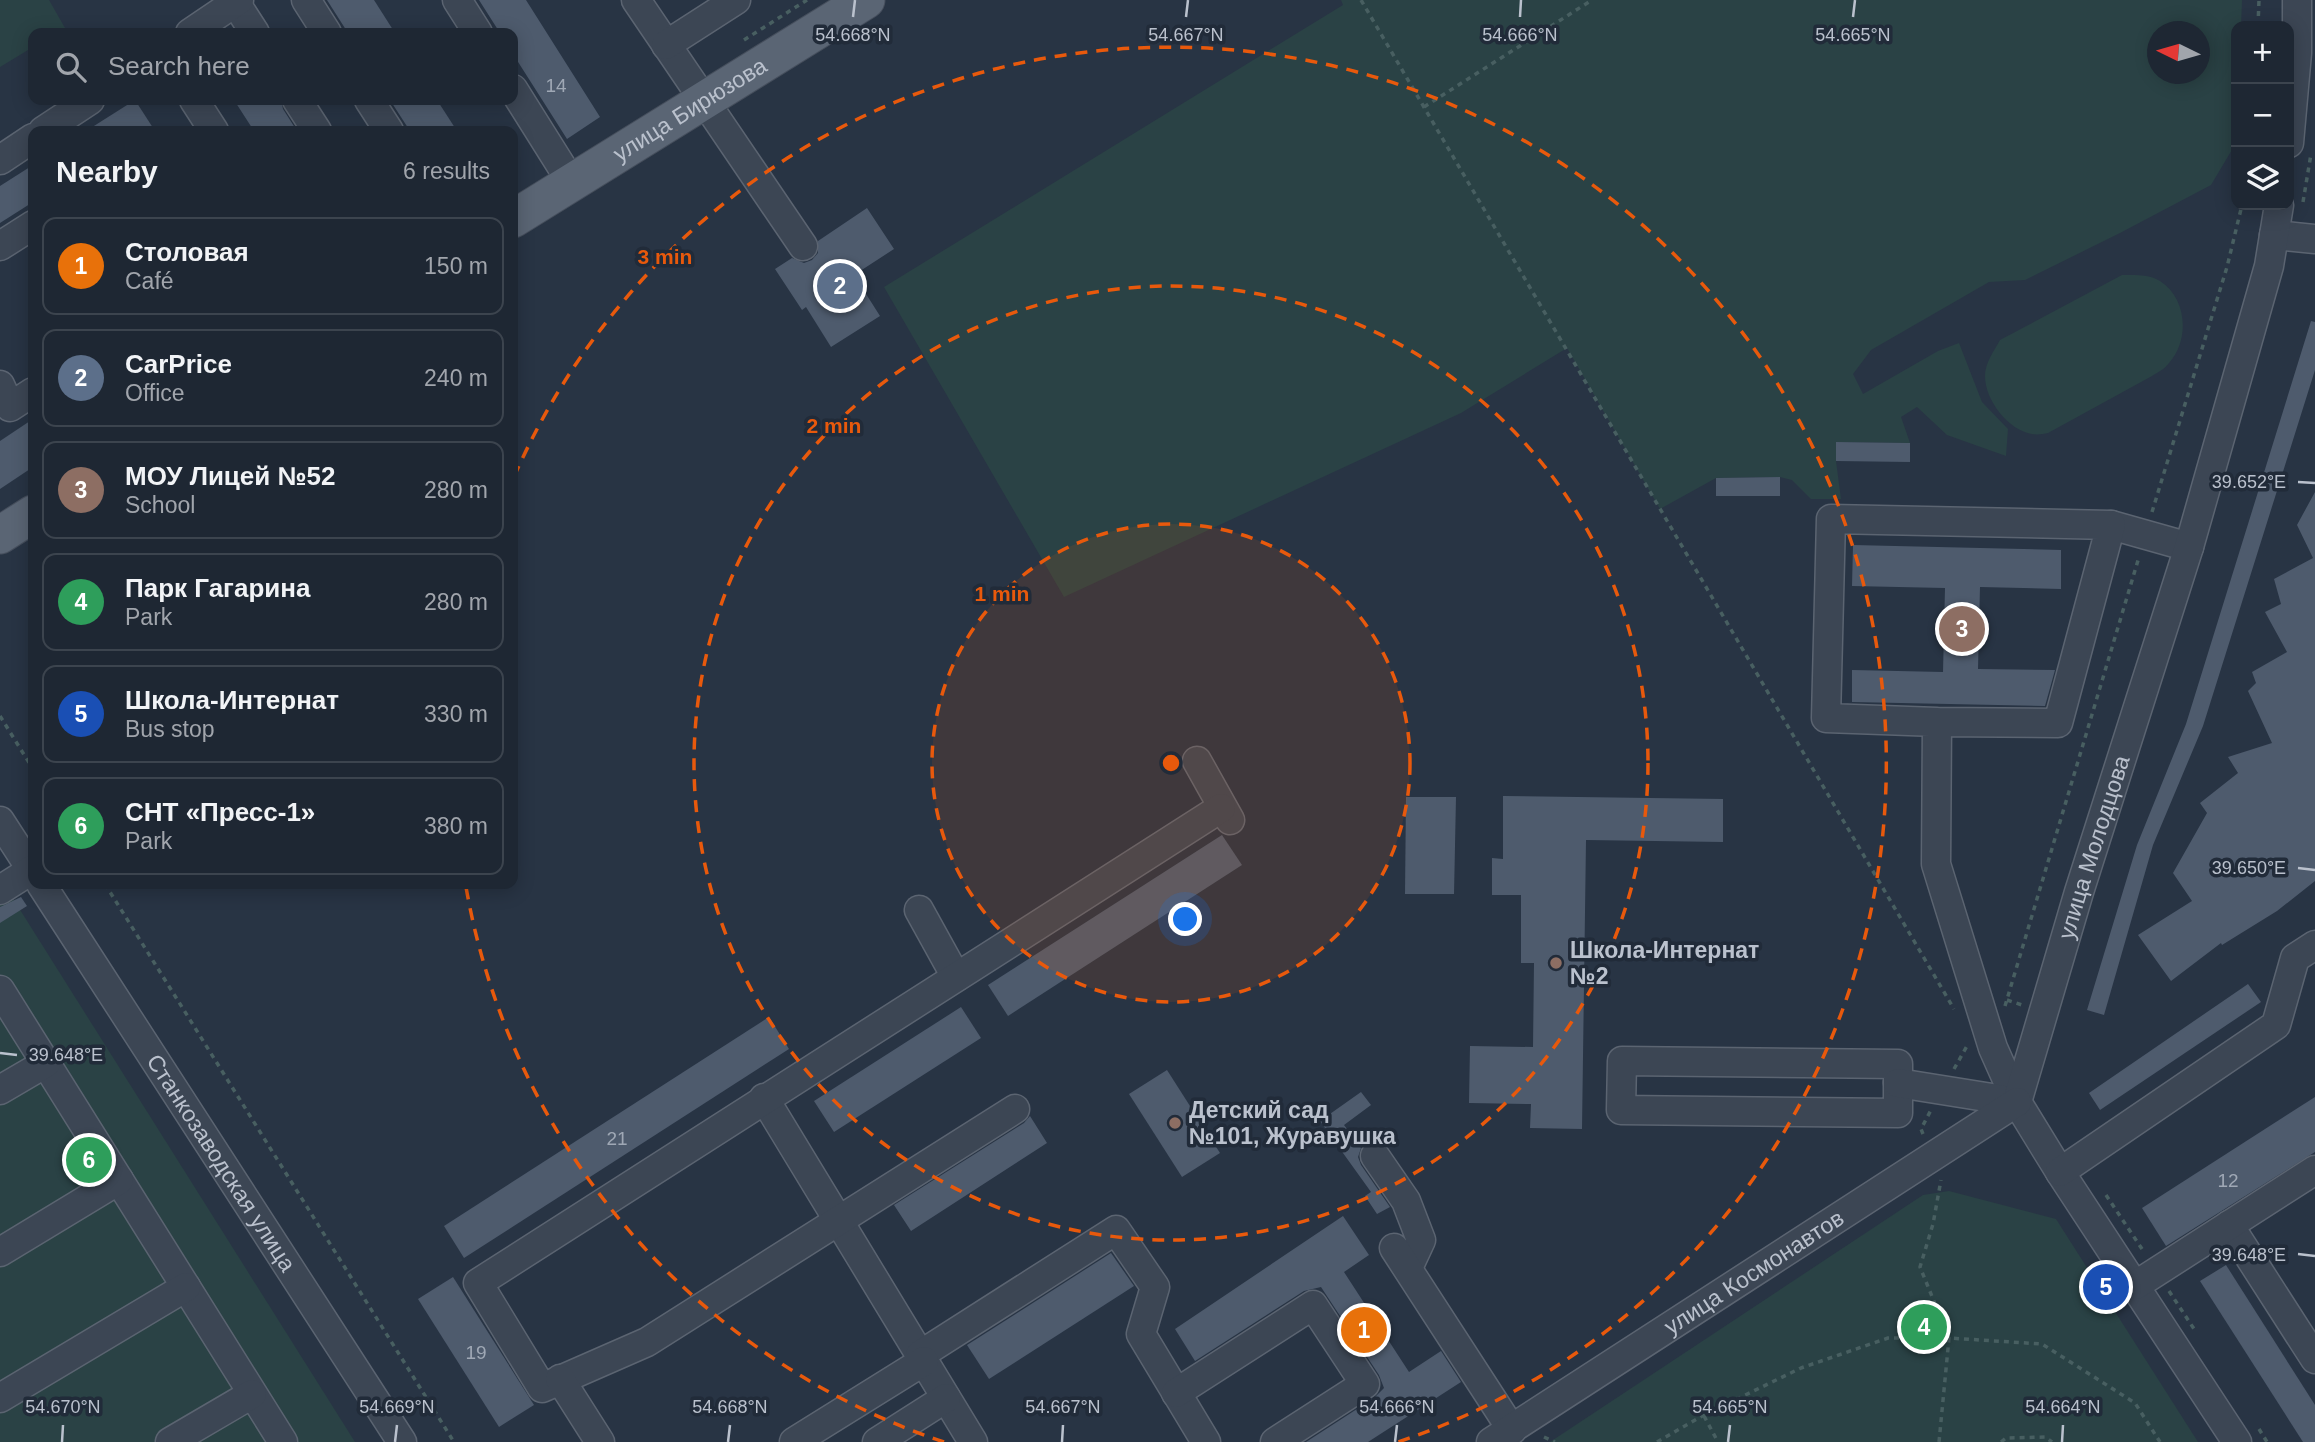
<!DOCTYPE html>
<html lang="en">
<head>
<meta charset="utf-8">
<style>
	body { margin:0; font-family:Arial,sans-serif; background:#2b333f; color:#f1f3f6 }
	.controls { position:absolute; right:21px; top:21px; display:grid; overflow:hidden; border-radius:14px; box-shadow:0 4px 18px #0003 }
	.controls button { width:63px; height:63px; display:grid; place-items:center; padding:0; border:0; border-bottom:2px solid #3c444e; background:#1e2733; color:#f1f3f6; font:35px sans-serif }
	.compass { position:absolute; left:2147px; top:21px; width:63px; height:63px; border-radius:50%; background:#1e2733; box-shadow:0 4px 18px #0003; rotate:275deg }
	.you { position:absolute; left:1186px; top:920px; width:24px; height:24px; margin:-18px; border:5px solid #fff; border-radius:50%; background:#1a73e8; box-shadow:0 0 0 10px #1a73e833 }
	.badge { display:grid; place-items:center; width:46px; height:46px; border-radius:50%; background:#93bbf9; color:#fff; font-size:23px; font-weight:700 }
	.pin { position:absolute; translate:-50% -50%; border:4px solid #fff; box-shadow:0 2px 7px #0006 }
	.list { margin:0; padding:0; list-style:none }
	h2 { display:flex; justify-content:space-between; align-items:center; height:91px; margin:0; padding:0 28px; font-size:30px }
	h2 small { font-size:23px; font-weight:400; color:#a1a5ac }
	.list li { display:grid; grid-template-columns:46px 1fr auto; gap:21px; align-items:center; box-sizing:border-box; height:98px; margin:0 14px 14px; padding:0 14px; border:2px solid #3c444e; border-radius:14px }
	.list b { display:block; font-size:26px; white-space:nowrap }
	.list p { margin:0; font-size:23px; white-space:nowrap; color:#a1a5ac }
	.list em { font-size:23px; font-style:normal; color:#a1a5ac }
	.icon { flex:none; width:38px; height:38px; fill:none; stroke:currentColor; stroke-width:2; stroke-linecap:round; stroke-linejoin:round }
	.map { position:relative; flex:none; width:2315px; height:1442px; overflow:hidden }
	.search { position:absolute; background:#1e2733; box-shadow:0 4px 18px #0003; left:28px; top:28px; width:490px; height:77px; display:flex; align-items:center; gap:18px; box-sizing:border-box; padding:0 24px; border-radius:14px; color:#a1a5ac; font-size:26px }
	.panel { position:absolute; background:#1e2733; box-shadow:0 4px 18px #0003; left:28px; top:126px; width:490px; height:763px; border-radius:14px }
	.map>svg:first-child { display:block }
	.green { fill:#2a4245; fill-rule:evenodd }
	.building { fill:#4e5b6d }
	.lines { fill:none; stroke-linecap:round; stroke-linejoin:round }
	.minor-casing { stroke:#5b6471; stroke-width:31 }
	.major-casing { stroke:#464f5d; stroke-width:39 }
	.path { stroke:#485f61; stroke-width:3.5; stroke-dasharray:5 5; stroke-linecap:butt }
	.minor { stroke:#3c4654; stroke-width:28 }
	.major { stroke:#5a6574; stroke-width:37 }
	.ticks { fill:none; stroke:#bac1cd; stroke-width:2.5 }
	.ring { fill:none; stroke:#e8590c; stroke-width:3.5; stroke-dasharray:12 9 }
	.education-dot { fill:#8d6e63; stroke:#212b39; stroke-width:2.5 }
	.labels { text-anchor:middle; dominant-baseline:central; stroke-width:7; stroke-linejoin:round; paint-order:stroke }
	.number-label { font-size:19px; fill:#9fa8b5 }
	.street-label { font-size:23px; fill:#bac1cd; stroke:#212b39 }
	.poi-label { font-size:23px; font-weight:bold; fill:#bac1cd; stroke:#212b39; text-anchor:start }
	.ticks-label { font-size:18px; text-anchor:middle; fill:#bac1cd; stroke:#212b39; stroke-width:7; stroke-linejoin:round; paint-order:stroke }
	.centre { fill:#e8590c; stroke:#212b39; stroke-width:3.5 }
	.ring-label { font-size:21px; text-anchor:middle; font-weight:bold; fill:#e8590c; stroke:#212b39; stroke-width:7; stroke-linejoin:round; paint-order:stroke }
</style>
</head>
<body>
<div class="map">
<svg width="2315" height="1442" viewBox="0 0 2315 1442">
	<rect width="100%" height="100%" fill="#283444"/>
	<g class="green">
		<path d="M0,0H49L65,28L56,33H33V47L0,67Z"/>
		<path d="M1341,0H2242L2241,26H2236V143L2211,185L2120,233L2025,280L1989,282L1871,350L1853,374L1863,394L1938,351L1959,343L1982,402L2008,429L2006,456L1947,435L1917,407L1901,417L1910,443L1836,442V461L1841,499H1811L1792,480L1780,477L1716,478L1660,509L1567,348L1461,413L1064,597L884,287L1343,5ZM2158,32H2200V74H2158Z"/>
		<path d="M2122,275C2135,275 2149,274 2160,281C2187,298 2190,340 2169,363C2165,369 2158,372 2152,376L2048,433C2043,434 2037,435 2032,434C2008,430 1985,400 1985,376C1985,363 1994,351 2000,340Z"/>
		<path d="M0,878L355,1442H0Z"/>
		<path d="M1949,1191L2056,1219L2198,1442H1550L1923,1195Z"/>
	</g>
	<g class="building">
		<path d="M327,0H374L395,33H348Z"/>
		<path d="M479,0H526L600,117L567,139L513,54V33H500Z"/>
		<path d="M135,100L155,131H86Z"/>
		<path d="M234,100H281L283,109L297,131H254Z"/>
		<path d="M390,100H437L457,131H410Z"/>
		<path d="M33,165V202L0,223V186Z"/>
		<path d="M867,208L894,249L854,275L880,316L831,347L806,307L802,310L775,269L792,258L804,263L812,260L818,253V241Z"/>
		<path d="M2311,321L2315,322V370L2203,726L2153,845L2104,1015L2087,1010L2137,845L2186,724Z"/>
		<path d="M33,419V467L0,489V441Z"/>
		<path d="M1836,442L1910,443V462L1836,461Z"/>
		<path d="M1780,477V496H1716V478Z"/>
		<path d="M2315,492V881L2277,911L2222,945L2221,943L2171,981L2138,935L2192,901L2173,873L2207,813L2200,803L2238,773L2228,757L2272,743L2248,691L2256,683L2252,672L2287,652L2265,612L2281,604L2274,579L2313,558L2297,525Z"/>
		<path d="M1853,545L2061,550V589L1980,587L1978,669L2055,670L2045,706L1852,702V670L1943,672L1945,588L1852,586Z"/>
		<path d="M1503,796L1723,799V842L1586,840L1582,1129L1530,1128L1531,1104L1469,1103L1470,1046L1533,1047L1534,963H1521V895H1492V858L1503,859Z"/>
		<path d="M1406,797H1456L1454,894H1405Z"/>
		<path d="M1222,835L1242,865L1008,1016L988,985Z"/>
		<path d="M21,897L27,906L0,923V907Z"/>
		<path d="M2248,984L2261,1002L2100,1110L2089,1093Z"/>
		<path d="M961,1007L981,1038L834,1132L814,1101Z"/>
		<path d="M769,1017L789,1049L464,1258L444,1226Z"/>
		<path d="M1167,1070L1220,1153L1182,1177L1129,1094Z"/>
		<path d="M1361,1092L1371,1105L1344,1125L1361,1148L1358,1157L1361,1165L1390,1207L1377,1214L1365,1196L1371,1192L1320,1121Z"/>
		<path d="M2315,1097V1152L2166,1246L2142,1208Z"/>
		<path d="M1030,1116L1047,1143L911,1231L894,1205L1024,1123Z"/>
		<path d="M1343,1216L1369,1255L1344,1272L1409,1372L1441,1351L1461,1382L1368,1442H1306L1374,1398L1384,1388L1379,1375L1321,1287L1304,1291L1195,1361L1175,1329Z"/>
		<path d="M1111,1253L1134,1286L989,1379L967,1345Z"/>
		<path d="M2226,1265L2315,1405V1442H2303L2200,1281Z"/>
		<path d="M453,1277L534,1405L499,1427L418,1299Z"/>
	</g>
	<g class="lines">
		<defs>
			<g id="minor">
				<path d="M306,0L327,33"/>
				<path d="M457,0L478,33"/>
				<path d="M636,0L803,246"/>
				<path d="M235,2L255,33"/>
				<path d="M190,33L239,0"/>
				<path d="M666,45L736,0"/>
				<path d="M513,89L572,183"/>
				<path d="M194,100L214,131"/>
				<path d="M297,100L317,131"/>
				<path d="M369,100L389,131"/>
				<path d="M43,131L90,100"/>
				<path d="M2289,143L2297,53V0"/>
				<path d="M0,160L33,138"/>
				<path d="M2274,235L2315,239"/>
				<path d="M0,246L33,225"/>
				<path d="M0,385L10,407L33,392"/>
				<path d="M2111,525L2189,547"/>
				<path d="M1937,722L1826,718L1831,519L2111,525L2058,723L1937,722L1936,864L1993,1048L2017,1102L2060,1172L2237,1442"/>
				<path d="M1197,761L1230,820"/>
				<path d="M0,821L33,872"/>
				<path id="s1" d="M41,884L402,1442"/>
				<path d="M0,890L33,869"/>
				<path d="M919,910L956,977"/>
				<path d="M0,990L283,1442"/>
				<path d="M1622,1061L1898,1064V1113L1621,1110Z"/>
				<path d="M1898,1083L2017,1102"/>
				<path d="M0,1090L46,1063"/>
				<path d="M764,1098L973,1442"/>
				<path id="s2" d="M2017,1102L2079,892L2189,547L2269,266L2279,205"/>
				<path d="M1015,1109L647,1342L542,1388L478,1283L1221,808"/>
				<path d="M1375,1156L1406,1201L1421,1240L1408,1268"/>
				<path d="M2060,1172L2276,1025L2295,958L2315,945"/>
				<path d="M2229,1225L2315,1359"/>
				<path d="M1394,1248L1512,1430"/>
				<path d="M0,1252L119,1180"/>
				<path d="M2136,1285L2315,1170"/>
				<path d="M920,1355L1116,1230L1155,1287L1141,1334L1206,1442"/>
				<path d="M560,1379L600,1442"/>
				<path d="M1176,1393L1313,1305L1365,1384L1275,1442"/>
				<path d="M0,1398L186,1287"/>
				<path d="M170,1442L252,1394"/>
				<path d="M794,1442L924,1361"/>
				<path d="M877,1442L946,1398"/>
				<path id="s3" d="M1491,1442L2017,1102"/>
			</g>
			<g id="major">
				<path id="s4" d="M513,219L866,0"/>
				<path d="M0,535L33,514"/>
			</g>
		</defs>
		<use href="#minor" class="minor-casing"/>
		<use href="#major" class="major-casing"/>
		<g class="path">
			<path d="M1361,0L1954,1009"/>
			<path d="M2258,26L2259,0"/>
			<path d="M744,40L807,0"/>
			<path d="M1424,107L1592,0"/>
			<path d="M2303,202L2311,154"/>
			<path d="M2152,512L2227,267L2242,205"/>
			<path d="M0,716L33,769"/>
			<path d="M105,884L454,1442"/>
			<path d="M2007,1000L2022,1005"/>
			<path d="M2005,1006L2139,557"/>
			<path d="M1954,1069L1967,1046"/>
			<path d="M1923,1134L1921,1129L1931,1110"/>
			<path d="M2106,1195L2144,1252"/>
			<path d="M2169,1291L2196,1332"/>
			<path d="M1704,1416L1718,1442"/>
			<path d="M2259,1429L2267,1442"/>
			<path d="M1544,1437L1555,1442"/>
			<path d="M1657,1442L1704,1415L1801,1368L1888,1338H1949L2042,1344L2135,1403L2160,1442"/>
			<path d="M1939,1442L1949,1338L1920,1267L1933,1224L1941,1180"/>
			<path d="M2001,1442L2006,1438L2045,1437L2052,1442"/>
		</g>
		<use href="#minor" class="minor"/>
		<use href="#major" class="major"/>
	</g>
	<path class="ticks" d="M853,17L855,0M1186,17L1188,0M1520,17L1521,0M1853,17L1855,0M2298,482L2315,483M2298,868L2315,870M0,1053L17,1055M2298,1254L2315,1256M62,1442L63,1425M395,1442L397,1425M728,1442L730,1425M1062,1442L1063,1425M1395,1442L1397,1425M1728,1442L1730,1425M2062,1442L2063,1425"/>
	<circle cx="1171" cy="763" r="239" fill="#e8590c" fill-opacity=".12"/>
	<g class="ring">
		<circle cx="1171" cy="763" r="239"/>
		<circle cx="1171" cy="763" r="477"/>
		<path d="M944 1442A716 716 0 0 1 466 887M514 477A716 716 0 1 1 1398 1442"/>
	</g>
	<g class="education-dot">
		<circle cx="1556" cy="963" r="7"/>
		<circle cx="1175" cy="1123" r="7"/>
	</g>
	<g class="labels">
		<g class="number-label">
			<text x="556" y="85">14</text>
			<text x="617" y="1138">21</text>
			<text x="2228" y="1180">12</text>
			<text x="476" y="1352">19</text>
		</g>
		<g class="street-label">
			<text stroke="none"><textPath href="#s4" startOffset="208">улица Бирюзова</textPath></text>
			<text stroke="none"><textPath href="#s2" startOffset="266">улица Молодцова</textPath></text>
			<text stroke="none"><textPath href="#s1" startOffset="332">Станкозаводская улица</textPath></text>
			<text stroke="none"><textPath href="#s3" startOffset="313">улица Космонавтов</textPath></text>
		</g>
		<g class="poi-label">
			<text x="1570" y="950">Школа-Интернат<tspan x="1570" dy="26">№2</tspan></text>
			<text x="1189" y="1110">Детский сад<tspan x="1189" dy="26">№101, Журавушка</tspan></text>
		</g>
	</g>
	<g class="ticks-label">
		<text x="853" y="41">54.668°N</text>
		<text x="1186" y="41">54.667°N</text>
		<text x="1520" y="41">54.666°N</text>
		<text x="1853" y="41">54.665°N</text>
		<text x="2249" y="488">39.652°E</text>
		<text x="2249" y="874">39.650°E</text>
		<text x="66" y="1061">39.648°E</text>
		<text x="2249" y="1261">39.648°E</text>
		<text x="63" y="1413">54.670°N</text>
		<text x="397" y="1413">54.669°N</text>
		<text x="730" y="1413">54.668°N</text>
		<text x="1063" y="1413">54.667°N</text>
		<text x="1397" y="1413">54.666°N</text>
		<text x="1730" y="1413">54.665°N</text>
		<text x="2063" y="1413">54.664°N</text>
	</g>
	<circle cx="1171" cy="763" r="10" class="centre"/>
	<g class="ring-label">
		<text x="665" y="264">3 min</text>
		<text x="834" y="433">2 min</text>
		<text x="1002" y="601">1 min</text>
	</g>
</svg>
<div class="controls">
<button>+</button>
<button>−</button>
<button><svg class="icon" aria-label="layers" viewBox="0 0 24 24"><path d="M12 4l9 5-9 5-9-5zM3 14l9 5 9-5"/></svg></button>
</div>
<svg class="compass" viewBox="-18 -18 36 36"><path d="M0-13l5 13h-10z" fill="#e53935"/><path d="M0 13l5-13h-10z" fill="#a1a5ac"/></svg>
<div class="you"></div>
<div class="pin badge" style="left:1364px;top:1330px;background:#e8710a">1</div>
<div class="pin badge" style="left:840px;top:286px;background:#5c6f8a">2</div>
<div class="pin badge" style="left:1962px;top:629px;background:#8d6e63">3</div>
<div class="pin badge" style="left:1924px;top:1327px;background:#2e9e5b">4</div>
<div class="pin badge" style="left:2106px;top:1287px;background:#1a4fb4">5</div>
<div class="pin badge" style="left:89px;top:1160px;background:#2e9e5b">6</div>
<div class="search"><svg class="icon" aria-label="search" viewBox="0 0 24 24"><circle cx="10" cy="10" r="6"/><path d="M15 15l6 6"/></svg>Search here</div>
<section class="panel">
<h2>Nearby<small>6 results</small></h2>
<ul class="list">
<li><span class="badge" style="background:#e8710a">1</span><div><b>Столовая</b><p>Café</p></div><em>150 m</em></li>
<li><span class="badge" style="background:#5c6f8a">2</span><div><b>CarPrice</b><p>Office</p></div><em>240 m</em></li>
<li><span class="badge" style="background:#8d6e63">3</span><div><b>МОУ Лицей №52</b><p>School</p></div><em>280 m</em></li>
<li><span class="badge" style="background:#2e9e5b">4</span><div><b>Парк Гагарина</b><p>Park</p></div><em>280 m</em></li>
<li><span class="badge" style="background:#1a4fb4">5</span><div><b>Школа-Интернат</b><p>Bus stop</p></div><em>330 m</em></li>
<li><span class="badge" style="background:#2e9e5b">6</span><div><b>СНТ «Пресс-1»</b><p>Park</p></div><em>380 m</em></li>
</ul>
</section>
</div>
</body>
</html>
